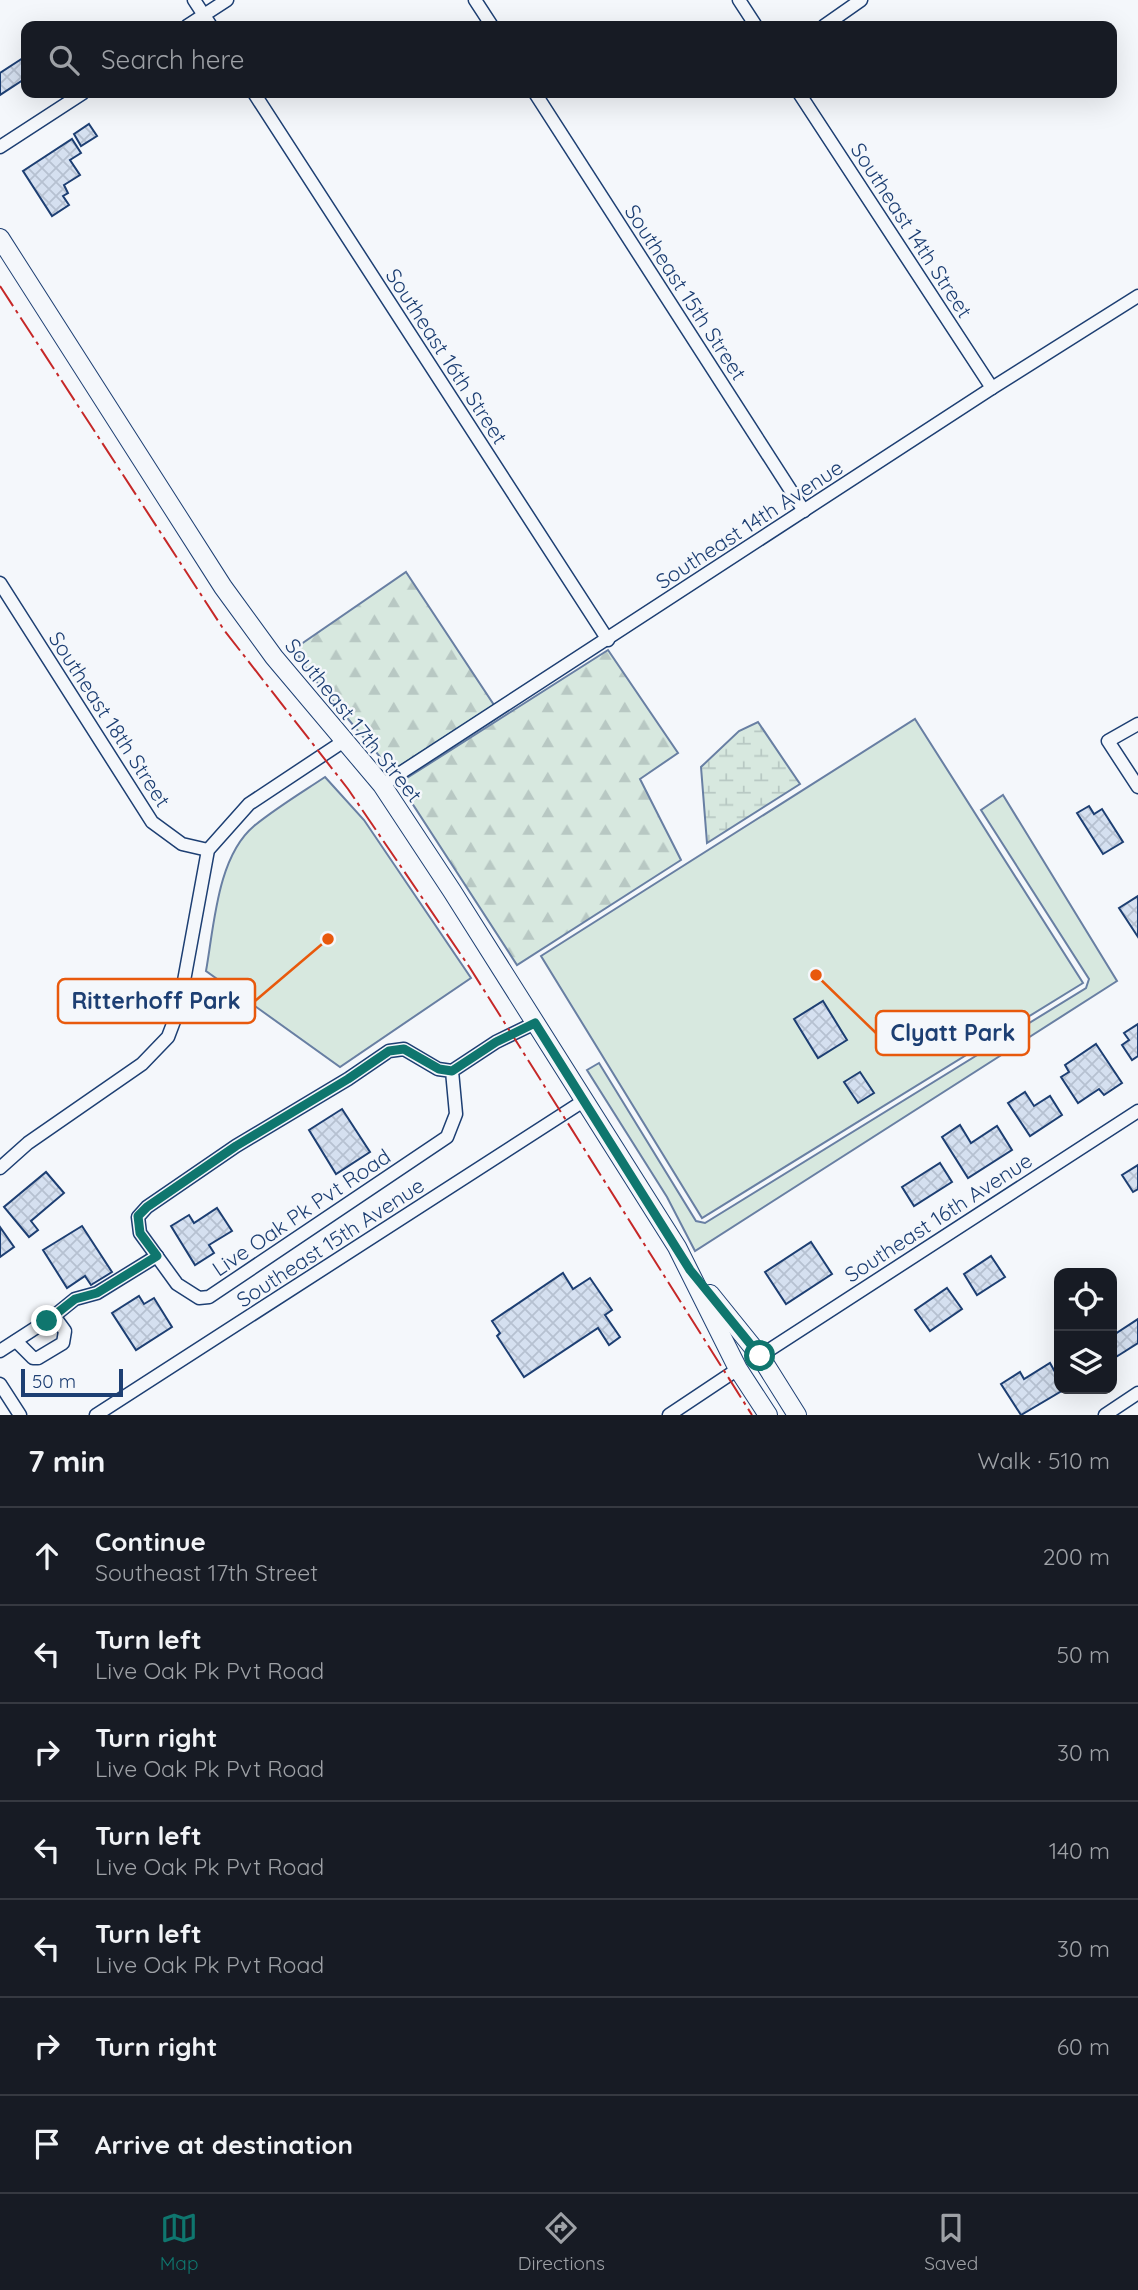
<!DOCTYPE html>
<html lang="en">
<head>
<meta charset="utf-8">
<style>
	body { margin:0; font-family:Quicksand,sans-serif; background:#20242c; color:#f1f3f6 }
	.controls { position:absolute; right:21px; bottom:21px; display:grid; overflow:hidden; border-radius:14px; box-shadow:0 7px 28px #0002 }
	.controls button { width:63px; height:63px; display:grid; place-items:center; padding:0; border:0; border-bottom:2px solid #363941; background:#171b24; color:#f1f3f6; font:35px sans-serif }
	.scale { position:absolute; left:21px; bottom:18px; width:102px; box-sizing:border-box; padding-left:7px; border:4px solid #1d3f73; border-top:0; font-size:19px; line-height:24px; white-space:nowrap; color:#1d3f73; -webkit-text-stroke:5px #f4f7fb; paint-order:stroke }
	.stop { position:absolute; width:21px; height:21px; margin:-16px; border:5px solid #0f766e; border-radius:50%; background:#fff }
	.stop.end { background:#0f766e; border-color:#fff; box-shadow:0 2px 7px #0008 }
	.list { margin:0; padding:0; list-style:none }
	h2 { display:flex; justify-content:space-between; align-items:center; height:91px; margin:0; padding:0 28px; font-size:30px }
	h2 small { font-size:23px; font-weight:400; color:#9ea1a6 }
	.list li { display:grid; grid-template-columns:46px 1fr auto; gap:21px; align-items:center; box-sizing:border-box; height:98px; padding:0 28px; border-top:2px solid #363941 }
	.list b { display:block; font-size:26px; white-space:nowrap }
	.list p { margin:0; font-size:23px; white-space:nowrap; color:#9ea1a6 }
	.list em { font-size:23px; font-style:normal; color:#9ea1a6 }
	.icon { flex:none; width:38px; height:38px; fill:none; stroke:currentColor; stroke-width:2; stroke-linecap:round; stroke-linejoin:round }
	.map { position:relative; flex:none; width:1138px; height:1415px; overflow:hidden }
	.search { position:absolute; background:#171b24; box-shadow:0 7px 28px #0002; left:21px; right:21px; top:21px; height:77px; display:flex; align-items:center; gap:18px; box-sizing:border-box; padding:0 24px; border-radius:14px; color:#9ea1a6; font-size:26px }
	.sheet { height:777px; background:#171b24 }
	nav { display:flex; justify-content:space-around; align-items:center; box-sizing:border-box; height:98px; border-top:2px solid #363941; background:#171b24; font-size:19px; color:#9ea1a6 }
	nav a { display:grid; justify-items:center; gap:4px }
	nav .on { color:#0f766e }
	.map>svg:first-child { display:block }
	.green { fill:#d7e8df; stroke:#687fa3; stroke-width:2 }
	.forest { fill:url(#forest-firs); stroke:#687fa3; stroke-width:2 }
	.wetland { fill:url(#wetland-marsh); stroke:#687fa3; stroke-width:2 }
	.building { fill:url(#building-cross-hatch); stroke:#1d3f73; stroke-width:2 }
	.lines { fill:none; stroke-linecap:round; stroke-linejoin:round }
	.minor-casing { stroke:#1d3f73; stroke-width:15 }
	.secondary-casing { stroke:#1d3f73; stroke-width:20 }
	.minor { stroke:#f4f7fb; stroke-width:12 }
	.secondary { stroke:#f4f7fb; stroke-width:18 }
	.power { stroke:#c62828; stroke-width:2; stroke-dasharray:24 5 3.5 5; stroke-linecap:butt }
	.route { stroke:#0f766e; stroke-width:9 }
	.labels { text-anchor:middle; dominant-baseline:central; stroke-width:5; stroke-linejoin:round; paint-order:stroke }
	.street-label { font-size:21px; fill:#1d3f73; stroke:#f4f7fb }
	.leader { fill:none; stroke:#e8590c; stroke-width:2.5 }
	.callout-dot { fill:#e8590c; stroke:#f4f7fb; stroke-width:2.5 }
	.callout { fill:#f4f7fb; stroke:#e8590c; stroke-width:2.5 }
	.callout-label { font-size:23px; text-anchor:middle; font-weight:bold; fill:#1d3f73 }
</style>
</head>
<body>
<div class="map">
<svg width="1138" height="1415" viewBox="0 0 1138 1415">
	<defs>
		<pattern id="forest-firs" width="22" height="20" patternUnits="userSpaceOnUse" patternTransform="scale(1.75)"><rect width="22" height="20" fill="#d7e8df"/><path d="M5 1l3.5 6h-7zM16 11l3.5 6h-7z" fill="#b8c8c3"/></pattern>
		<pattern id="wetland-marsh" width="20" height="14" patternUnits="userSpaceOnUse" patternTransform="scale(1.75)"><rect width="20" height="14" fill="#d7e8df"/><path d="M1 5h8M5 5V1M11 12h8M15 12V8" fill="none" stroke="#b8c8c3"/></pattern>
		<pattern id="building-cross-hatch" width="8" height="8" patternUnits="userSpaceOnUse" patternTransform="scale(1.75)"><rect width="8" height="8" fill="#d5e0f0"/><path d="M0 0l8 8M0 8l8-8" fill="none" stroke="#b6c1d1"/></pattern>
	</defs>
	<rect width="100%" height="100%" fill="#f4f7fb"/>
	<g class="green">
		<path d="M915,719L1083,983L702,1218L541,956Z"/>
		<path d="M325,777L364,820L471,978L340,1067L206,971C214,927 217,857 254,826C276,808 301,793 325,777Z"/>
		<path d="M1003,795L1117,981L695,1251L667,1197L587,1070L599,1063L696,1221L705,1223L1086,988L1089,979L981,810Z"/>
	</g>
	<g class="forest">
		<path d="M406,572L494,705L392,771L310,674L294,649Z"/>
		<path d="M608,650L678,753L640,779L681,860L517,965L399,783Z"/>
	</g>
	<path class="wetland" d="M758,722L800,784L707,843L701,767L739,731Z"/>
	<g class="building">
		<path d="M26,56V78L0,95V73Z"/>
		<path d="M89,124L97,136L81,146L74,134Z"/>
		<path d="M72,139L81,153L70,160L80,175L64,185L68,193L63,196L69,205L52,216L23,171Z"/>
		<path d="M1089,806L1094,814L1102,809L1123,842L1103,854L1077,813Z"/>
		<path d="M1138,896V937L1119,908Z"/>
		<path d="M823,1001L847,1040L818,1058L794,1019Z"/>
		<path d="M1138,1024V1056L1132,1060L1122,1045L1129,1040L1124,1033Z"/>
		<path d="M1096,1044L1122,1083L1104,1095L1099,1089L1078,1103L1061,1077L1069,1072L1065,1065Z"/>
		<path d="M860,1072L874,1093L858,1103L844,1082Z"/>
		<path d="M1025,1092L1034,1106L1050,1096L1062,1115L1030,1136L1008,1103Z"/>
		<path d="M342,1109L370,1152L336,1174L309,1130Z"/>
		<path d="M960,1125L971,1143L997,1126L1012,1150L968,1178L942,1137Z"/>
		<path d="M940,1163L952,1182L914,1206L902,1187Z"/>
		<path d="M1138,1165V1189L1133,1192L1122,1175Z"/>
		<path d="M46,1172L64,1193L31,1221L38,1230L29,1237L4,1207Z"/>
		<path d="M217,1208L232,1231L209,1245L214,1253L195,1265L171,1226L189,1215L194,1223Z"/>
		<path d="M82,1226L112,1272L91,1285L85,1276L67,1288L43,1250Z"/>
		<path d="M0,1227L14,1247L0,1257Z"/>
		<path d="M811,1242L832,1274L786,1304L765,1272Z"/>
		<path d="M991,1256L1005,1277L977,1295L964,1274Z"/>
		<path d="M563,1273L573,1289L590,1278L612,1310L605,1315L620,1337L609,1345L598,1328L524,1377L497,1336L500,1333L492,1321Z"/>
		<path d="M947,1288L962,1309L930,1331L915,1310Z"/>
		<path d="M139,1296L144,1304L154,1298L172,1327L136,1350L112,1313Z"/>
		<path d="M1138,1319V1343L1116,1357L1112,1351V1336Z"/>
		<path d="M1050,1363L1059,1379V1389H1065L1021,1415L1001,1384L1020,1372L1024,1379Z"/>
	</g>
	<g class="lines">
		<defs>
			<g id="minor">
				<path d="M194,0L211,26"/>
				<path d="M475,0L492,26"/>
				<path d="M739,0L756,26"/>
				<path d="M187,26L227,0"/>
				<path d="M824,26L861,0"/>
				<path d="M254,93L608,640"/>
				<path d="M535,93L804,511"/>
				<path d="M799,93L992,388"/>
				<path d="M0,147L83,93"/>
				<path d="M0,583L152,822L182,844L208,850"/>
				<path d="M1138,724L1108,741L1138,787"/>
				<path d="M382,785L992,388L1138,296"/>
				<path d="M452,1071L438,1069L404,1049L389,1051L348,1079L236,1146L147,1207L138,1217L140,1233L177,1284L199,1298L209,1297L447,1137L456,1114L452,1071L496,1042L535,1023"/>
				<path d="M0,1168L28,1143L142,1064L168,1037L179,1008L208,850L249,804L344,741"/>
				<path d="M16,1341L33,1358H38L63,1343L65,1331L54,1316"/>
				<path d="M0,1351L54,1316L75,1299L97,1293L157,1256"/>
				<path d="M760,1356L1138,1111"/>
				<path d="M0,1384L20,1415"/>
				<path d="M96,1415L585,1100"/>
				<path d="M669,1415L738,1369"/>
				<path d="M1105,1415L1138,1393"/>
			</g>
			<g id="secondary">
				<path d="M0,238L223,587L274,657L382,785L452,891L677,1247L738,1369L768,1415"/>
				<path d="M710,1294L760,1356L797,1415"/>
			</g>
		</defs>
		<use href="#minor" class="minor-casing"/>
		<use href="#secondary" class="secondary-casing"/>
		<use href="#minor" class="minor"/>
		<use href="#secondary" class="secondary"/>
		<path class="power" d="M0,286L224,630L348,789L470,968L752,1415"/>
	</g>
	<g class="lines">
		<path class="route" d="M47,1321L75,1299L97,1293L157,1256L140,1233L138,1216L147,1207L236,1146L348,1079L389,1051L404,1049L439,1069L452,1071L496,1042L535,1023L690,1270L760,1356"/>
	</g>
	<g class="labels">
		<g class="street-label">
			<text transform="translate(912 230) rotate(57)">Southeast 14th Street</text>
			<text transform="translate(686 292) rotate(57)">Southeast 15th Street</text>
			<text transform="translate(447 356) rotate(57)">Southeast 16th Street</text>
			<text transform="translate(749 524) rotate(-33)">Southeast 14th Avenue</text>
			<text transform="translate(110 719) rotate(57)">Southeast 18th Street</text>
			<text transform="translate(354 720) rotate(51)">Southeast 17th Street</text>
			<text transform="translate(301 1212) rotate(-34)">Live Oak Pk Pvt Road</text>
			<text transform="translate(938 1217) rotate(-33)">Southeast 16th Avenue</text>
			<text transform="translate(330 1242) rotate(-33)">Southeast 15th Avenue</text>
		</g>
	</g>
	<path class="leader" d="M328 939L255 1001M816 975L876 1033"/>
	<g class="callout-dot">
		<circle cx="328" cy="939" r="7"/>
		<circle cx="816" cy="975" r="7"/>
	</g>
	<g class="callout">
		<rect x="58" y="979" width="197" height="44" rx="7"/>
		<rect x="876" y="1011" width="153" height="44" rx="7"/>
	</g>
	<g class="callout-label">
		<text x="156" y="1009">Ritterhoff Park</text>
		<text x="953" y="1041">Clyatt Park</text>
	</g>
</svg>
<div class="controls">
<button><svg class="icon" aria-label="locate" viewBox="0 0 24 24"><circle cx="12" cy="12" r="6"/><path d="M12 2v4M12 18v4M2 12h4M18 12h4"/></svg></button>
<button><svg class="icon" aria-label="layers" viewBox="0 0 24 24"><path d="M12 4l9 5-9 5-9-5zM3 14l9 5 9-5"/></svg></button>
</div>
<div class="scale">50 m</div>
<div class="stop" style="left:760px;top:1356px"></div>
<div class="stop end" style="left:47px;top:1321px"></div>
<div class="search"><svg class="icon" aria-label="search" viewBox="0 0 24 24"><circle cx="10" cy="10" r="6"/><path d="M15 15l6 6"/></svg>Search here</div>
</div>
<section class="sheet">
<h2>7 min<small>Walk · 510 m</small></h2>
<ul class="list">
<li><svg class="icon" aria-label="ahead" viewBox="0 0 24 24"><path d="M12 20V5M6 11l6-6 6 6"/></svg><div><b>Continue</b><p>Southeast 17th Street</p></div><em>200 m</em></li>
<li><svg class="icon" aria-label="left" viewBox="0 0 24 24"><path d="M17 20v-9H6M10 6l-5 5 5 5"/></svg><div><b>Turn left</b><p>Live Oak Pk Pvt Road</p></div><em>50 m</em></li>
<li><svg class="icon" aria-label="right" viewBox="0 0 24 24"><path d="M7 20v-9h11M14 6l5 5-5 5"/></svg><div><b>Turn right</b><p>Live Oak Pk Pvt Road</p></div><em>30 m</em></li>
<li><svg class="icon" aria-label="left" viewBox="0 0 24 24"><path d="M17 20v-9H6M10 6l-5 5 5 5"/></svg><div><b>Turn left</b><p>Live Oak Pk Pvt Road</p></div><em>140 m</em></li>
<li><svg class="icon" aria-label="left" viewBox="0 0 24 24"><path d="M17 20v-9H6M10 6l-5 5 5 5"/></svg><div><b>Turn left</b><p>Live Oak Pk Pvt Road</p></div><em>30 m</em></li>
<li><svg class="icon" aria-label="right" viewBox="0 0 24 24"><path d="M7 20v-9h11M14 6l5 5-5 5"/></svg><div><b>Turn right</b></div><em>60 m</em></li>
<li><svg class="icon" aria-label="arrive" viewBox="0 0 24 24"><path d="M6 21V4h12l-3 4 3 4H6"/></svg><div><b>Arrive at destination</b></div></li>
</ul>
</section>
<nav>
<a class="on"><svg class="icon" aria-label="map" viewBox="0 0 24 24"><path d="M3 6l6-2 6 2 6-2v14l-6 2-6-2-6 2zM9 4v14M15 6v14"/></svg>Map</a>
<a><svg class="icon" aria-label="directions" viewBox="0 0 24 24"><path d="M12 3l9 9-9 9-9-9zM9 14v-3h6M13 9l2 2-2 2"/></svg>Directions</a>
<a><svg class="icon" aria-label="saved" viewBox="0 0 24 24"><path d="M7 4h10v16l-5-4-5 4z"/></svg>Saved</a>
</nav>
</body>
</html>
